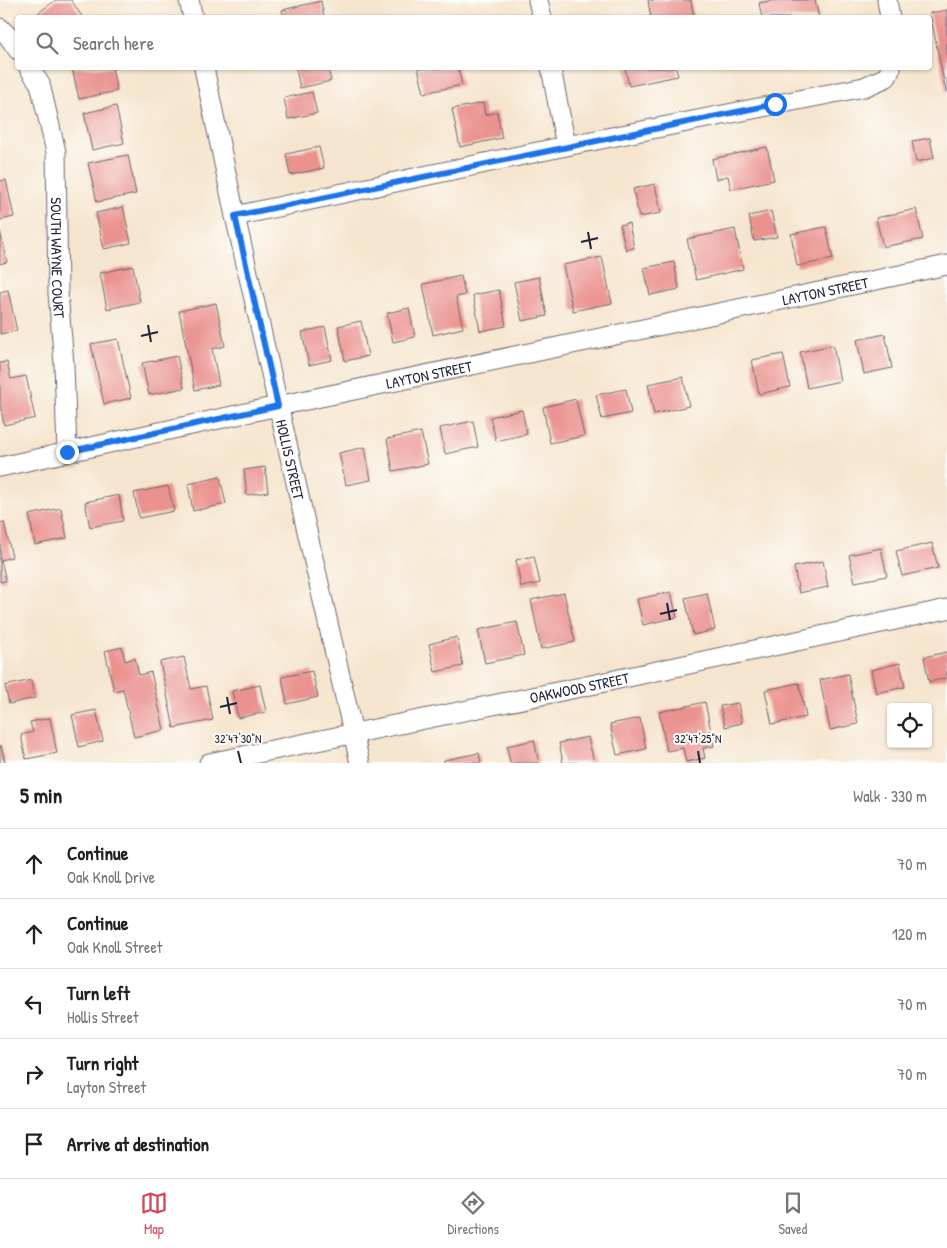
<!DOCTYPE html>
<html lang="en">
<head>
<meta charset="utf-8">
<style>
	body { margin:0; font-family:"Patrick Hand",sans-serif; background:#f2f2f2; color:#202124 }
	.controls { position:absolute; right:15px; bottom:15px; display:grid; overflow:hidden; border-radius:5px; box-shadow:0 1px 4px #0004 }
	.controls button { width:45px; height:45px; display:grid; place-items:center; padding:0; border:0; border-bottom:1px solid #e0e0e0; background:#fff; color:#202124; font:25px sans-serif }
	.stop { position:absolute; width:15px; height:15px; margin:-11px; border:4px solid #1a73e8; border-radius:50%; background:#fff }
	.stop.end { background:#1a73e8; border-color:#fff; box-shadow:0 1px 5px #0008 }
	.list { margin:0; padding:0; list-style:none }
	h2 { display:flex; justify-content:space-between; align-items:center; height:65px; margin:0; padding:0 20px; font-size:21px }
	h2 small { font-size:16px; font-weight:400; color:#757577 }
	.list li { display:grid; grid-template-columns:32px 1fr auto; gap:15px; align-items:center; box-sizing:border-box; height:70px; padding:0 20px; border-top:1px solid #e0e0e0 }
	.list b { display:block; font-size:19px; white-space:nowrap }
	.list p { margin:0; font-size:16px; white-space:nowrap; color:#757577 }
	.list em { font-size:16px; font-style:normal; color:#757577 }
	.icon { flex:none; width:28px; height:28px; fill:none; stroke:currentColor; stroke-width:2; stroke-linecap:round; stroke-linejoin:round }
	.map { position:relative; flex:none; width:947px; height:763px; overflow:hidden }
	.search { position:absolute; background:#fff; box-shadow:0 1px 4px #0004; left:15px; right:15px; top:15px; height:55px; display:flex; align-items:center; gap:12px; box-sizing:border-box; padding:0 18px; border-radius:5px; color:#757577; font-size:19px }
	.sheet { height:415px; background:#fff }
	nav { display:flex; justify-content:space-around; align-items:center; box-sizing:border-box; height:70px; border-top:1px solid #e0e0e0; background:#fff; font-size:14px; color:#757577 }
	nav a { display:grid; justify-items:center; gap:2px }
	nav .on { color:#d1495b }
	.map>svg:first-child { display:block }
	.building { fill:#ea928f }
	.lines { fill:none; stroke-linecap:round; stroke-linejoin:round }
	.street-casing { stroke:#6c666e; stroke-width:21 }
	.street { stroke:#fff; stroke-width:19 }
	.route { stroke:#1a73e8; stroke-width:6 }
	.ticks { fill:none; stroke:#22223b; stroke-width:2 }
	.labels { text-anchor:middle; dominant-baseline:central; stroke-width:4; stroke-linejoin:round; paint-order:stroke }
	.street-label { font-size:15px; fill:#22223b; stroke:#fdfcf7 }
	.ticks-label { font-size:12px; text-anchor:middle; fill:#22223b; stroke:#fdfcf7; stroke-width:4; stroke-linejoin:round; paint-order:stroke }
</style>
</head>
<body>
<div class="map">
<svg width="947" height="763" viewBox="0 0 947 763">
	<rect width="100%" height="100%" fill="#fdfcf7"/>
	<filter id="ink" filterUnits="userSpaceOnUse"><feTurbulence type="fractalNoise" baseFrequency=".02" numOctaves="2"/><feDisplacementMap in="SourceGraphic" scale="10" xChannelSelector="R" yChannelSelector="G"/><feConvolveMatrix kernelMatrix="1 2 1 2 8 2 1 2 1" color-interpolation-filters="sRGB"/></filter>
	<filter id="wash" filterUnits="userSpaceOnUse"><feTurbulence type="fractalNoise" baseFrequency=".0096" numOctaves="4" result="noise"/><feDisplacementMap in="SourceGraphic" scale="20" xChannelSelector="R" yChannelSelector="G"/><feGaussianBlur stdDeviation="1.12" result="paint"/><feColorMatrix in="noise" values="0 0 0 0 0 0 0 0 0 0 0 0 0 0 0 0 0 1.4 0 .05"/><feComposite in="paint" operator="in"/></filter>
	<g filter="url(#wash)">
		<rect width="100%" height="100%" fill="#f6e5ce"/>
		<g id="blocks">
			<g class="building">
				<path d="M56,0H71L83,18H42L38,13Z"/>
				<path d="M648,0H691L694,18H651Z"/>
				<path d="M776,0H815L819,18H762L759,3Z"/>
				<path d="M321,1L324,18H284L282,10Z"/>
				<path d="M947,10V92H946L930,13Z"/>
				<path d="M72,68H112L117,91L79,99Z"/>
				<path d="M296,68H328L331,81L300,88Z"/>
				<path d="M418,68H458L462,85L424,93Z"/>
				<path d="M625,68H676L678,76L629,86Z"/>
				<path d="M312,92L317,113L288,119L284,98Z"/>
				<path d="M483,103L485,115L497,112L502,138L460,147L452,109Z"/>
				<path d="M116,106L124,143L92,150L84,113Z"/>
				<path d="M930,138L934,158L916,162L912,141Z"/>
				<path d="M319,147L324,168L290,175L286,154Z"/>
				<path d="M767,147L774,180L731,189L728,176L716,179L712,159Z"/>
				<path d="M128,155L136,194L97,202L88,163Z"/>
				<path d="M6,180L14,217L0,220V181Z"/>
				<path d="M655,184L661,213L639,217L633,189Z"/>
				<path d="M123,207L131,243L104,249L96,213Z"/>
				<path d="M916,209L923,239L883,247L876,218Z"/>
				<path d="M771,211L777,237L754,241L749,216Z"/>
				<path d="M629,223L634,248L626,250L620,225Z"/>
				<path d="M826,227L833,259L797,266L791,234Z"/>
				<path d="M735,229L743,269L696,280L687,239Z"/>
				<path d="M0,231L7,262L0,264Z"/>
				<path d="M602,257L612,303L573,311L563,265Z"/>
				<path d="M674,262L679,289L650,295L644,268Z"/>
				<path d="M133,266L140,302L107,309L100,273Z"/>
				<path d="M461,276L465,295L456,297L463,328L433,335L423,284Z"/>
				<path d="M539,277L547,316L522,321L514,282Z"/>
				<path d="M8,290L17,331L0,334V292Z"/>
				<path d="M499,290L506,326L480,331L473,295Z"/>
				<path d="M216,303L225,346L212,349L219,385L195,390L179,311Z"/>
				<path d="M409,308L415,337L393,342L387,313Z"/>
				<path d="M361,321L368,356L345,361L338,326Z"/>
				<path d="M325,327L332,360L309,365L302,332Z"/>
				<path d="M885,334L892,368L864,374L857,340Z"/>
				<path d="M118,339L131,398L104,404L91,344Z"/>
				<path d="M833,345L840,381L807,388L800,352Z"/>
				<path d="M783,354L790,387L759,394L752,360Z"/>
				<path d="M177,356L184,388L149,395L142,363Z"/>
				<path d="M7,362L11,379L26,376L35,418L4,425L0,405V363Z"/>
				<path d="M683,377L689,406L654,414L648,384Z"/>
				<path d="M626,389L631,413L602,419L596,395Z"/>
				<path d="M576,399L584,436L550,443L543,407Z"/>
				<path d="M522,410L527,434L496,441L490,417Z"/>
				<path d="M473,421L478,447L445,454L440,428Z"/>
				<path d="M421,432L428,464L393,471L387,439Z"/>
				<path d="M365,447L371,480L346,485L339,453Z"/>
				<path d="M265,467L268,492L247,495L244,470Z"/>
				<path d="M220,477L226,504L193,511L188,484Z"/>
				<path d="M168,486L174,511L139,518L134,493Z"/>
				<path d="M119,495L123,521L90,527L85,502Z"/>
				<path d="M61,508L67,538L35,545L29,515Z"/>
				<path d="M4,522L12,557L1,560L6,581L0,582V523Z"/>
				<path d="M932,543L938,568L902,576L896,551Z"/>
				<path d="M881,548L887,576L855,582L849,555Z"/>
				<path d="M534,556L540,583L521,587L516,560Z"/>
				<path d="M823,561L828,587L799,593L794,567Z"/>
				<path d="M671,592L677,617L643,625L637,599Z"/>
				<path d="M564,593L575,642L541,649L531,600Z"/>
				<path d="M707,593L715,630L693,635L685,598Z"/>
				<path d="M517,622L524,655L485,663L478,630Z"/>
				<path d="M457,637L463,666L435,672L429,644Z"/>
				<path d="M122,647L125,661L135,658L139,675L151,672L164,730L134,737L123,689L114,691L105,651Z"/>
				<path d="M947,652V678L929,682L924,657Z"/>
				<path d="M184,657L191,689L206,686L213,720L174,728L160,662Z"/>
				<path d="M900,663L905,687L876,693L871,670Z"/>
				<path d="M312,671L318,697L287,704L282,677Z"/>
				<path d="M848,674L858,724L830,730L820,680Z"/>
				<path d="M31,680L35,698L9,704L5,686Z"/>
				<path d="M799,683L806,717L772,724L765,690Z"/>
				<path d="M260,685L266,712L238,718L232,691Z"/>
				<path d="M705,702L714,746L703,748L705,758L686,762L683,748L667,751L659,712Z"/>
				<path d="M738,703L742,723L725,727L720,706Z"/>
				<path d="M96,710L103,741L79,747L72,715Z"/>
				<path d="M50,718L57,753L26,759L21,735L33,732L30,722Z"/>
				<path d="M640,718L646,749L617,755L610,724Z"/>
				<path d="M588,737L594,762L563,763L559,743Z"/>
				<path d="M534,740L539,763H510L507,746Z"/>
				<path d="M0,745H1L5,763H0Z"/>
				<path d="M479,753L481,763H444V760Z"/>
			</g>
		</g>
	</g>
	<g filter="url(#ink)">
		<use href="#blocks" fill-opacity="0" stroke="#6c666e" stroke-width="1"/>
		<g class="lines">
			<defs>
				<g id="street">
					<path d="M189,0L193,18"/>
					<path d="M538,0L542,18"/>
					<path d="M887,0L890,18"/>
					<path d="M0,28L9,37L18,50"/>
					<path id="s1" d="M29,68L40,84L56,152L58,293L64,364L67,452"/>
					<path id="s2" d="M204,68L235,216L360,763"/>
					<path d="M551,68L566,146"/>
					<path d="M235,216L566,146L864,87L887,77L891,68"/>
					<path id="s3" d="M0,467L278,406L947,265"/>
					<path id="s4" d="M209,763L591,685L947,609"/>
				</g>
			</defs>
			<use href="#street" class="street-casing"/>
			<use href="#street" class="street"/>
		</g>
	</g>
	<g class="lines" filter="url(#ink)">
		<path class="route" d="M67,452L278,406L235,216L775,104"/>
	</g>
	<path class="ticks" d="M588,232L591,249M581,242L598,238M148,325L151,342M141,336L158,332M667,603L670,620M660,614L677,610M227,697L230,714M220,707L237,703M238,751L241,763M698,751L700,763"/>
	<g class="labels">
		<g class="street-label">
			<text stroke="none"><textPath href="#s1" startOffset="195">SOUTH WAYNE COURT</textPath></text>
			<text stroke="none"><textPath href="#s3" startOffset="844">LAYTON STREET</textPath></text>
			<text stroke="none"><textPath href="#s3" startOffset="439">LAYTON STREET</textPath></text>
			<text stroke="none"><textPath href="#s2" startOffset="401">HOLLIS STREET</textPath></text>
			<text stroke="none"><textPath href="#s4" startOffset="378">OAKWOOD STREET</textPath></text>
		</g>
	</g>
	<g class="ticks-label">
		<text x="238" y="743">32°47'30"N</text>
		<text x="698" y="743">32°47'25"N</text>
	</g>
</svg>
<div class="controls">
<button><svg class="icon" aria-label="locate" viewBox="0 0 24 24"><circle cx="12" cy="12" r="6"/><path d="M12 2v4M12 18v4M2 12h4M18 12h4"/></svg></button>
</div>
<div class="stop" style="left:775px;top:104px"></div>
<div class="stop end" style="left:67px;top:452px"></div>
<div class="search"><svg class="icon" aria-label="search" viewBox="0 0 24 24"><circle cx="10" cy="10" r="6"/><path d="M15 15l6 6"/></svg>Search here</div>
</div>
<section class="sheet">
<h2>5 min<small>Walk · 330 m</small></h2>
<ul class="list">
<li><svg class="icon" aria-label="ahead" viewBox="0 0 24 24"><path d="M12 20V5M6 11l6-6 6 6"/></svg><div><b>Continue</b><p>Oak Knoll Drive</p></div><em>70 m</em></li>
<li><svg class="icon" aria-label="ahead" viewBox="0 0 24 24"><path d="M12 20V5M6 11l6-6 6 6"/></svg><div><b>Continue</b><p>Oak Knoll Street</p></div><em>120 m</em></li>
<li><svg class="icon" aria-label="left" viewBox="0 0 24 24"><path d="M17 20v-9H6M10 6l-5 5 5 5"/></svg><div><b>Turn left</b><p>Hollis Street</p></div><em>70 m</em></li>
<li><svg class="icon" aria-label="right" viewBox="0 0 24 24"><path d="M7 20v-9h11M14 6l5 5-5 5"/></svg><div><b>Turn right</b><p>Layton Street</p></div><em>70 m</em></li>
<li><svg class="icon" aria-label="arrive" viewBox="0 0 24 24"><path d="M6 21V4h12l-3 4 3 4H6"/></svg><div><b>Arrive at destination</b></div></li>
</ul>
</section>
<nav>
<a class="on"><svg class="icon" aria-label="map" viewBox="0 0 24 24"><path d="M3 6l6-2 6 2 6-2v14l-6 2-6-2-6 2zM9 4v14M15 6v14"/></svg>Map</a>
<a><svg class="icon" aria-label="directions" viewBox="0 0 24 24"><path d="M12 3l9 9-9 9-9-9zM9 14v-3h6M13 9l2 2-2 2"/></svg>Directions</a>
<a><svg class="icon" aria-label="saved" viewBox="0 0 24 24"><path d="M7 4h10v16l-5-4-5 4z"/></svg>Saved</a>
</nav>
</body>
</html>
